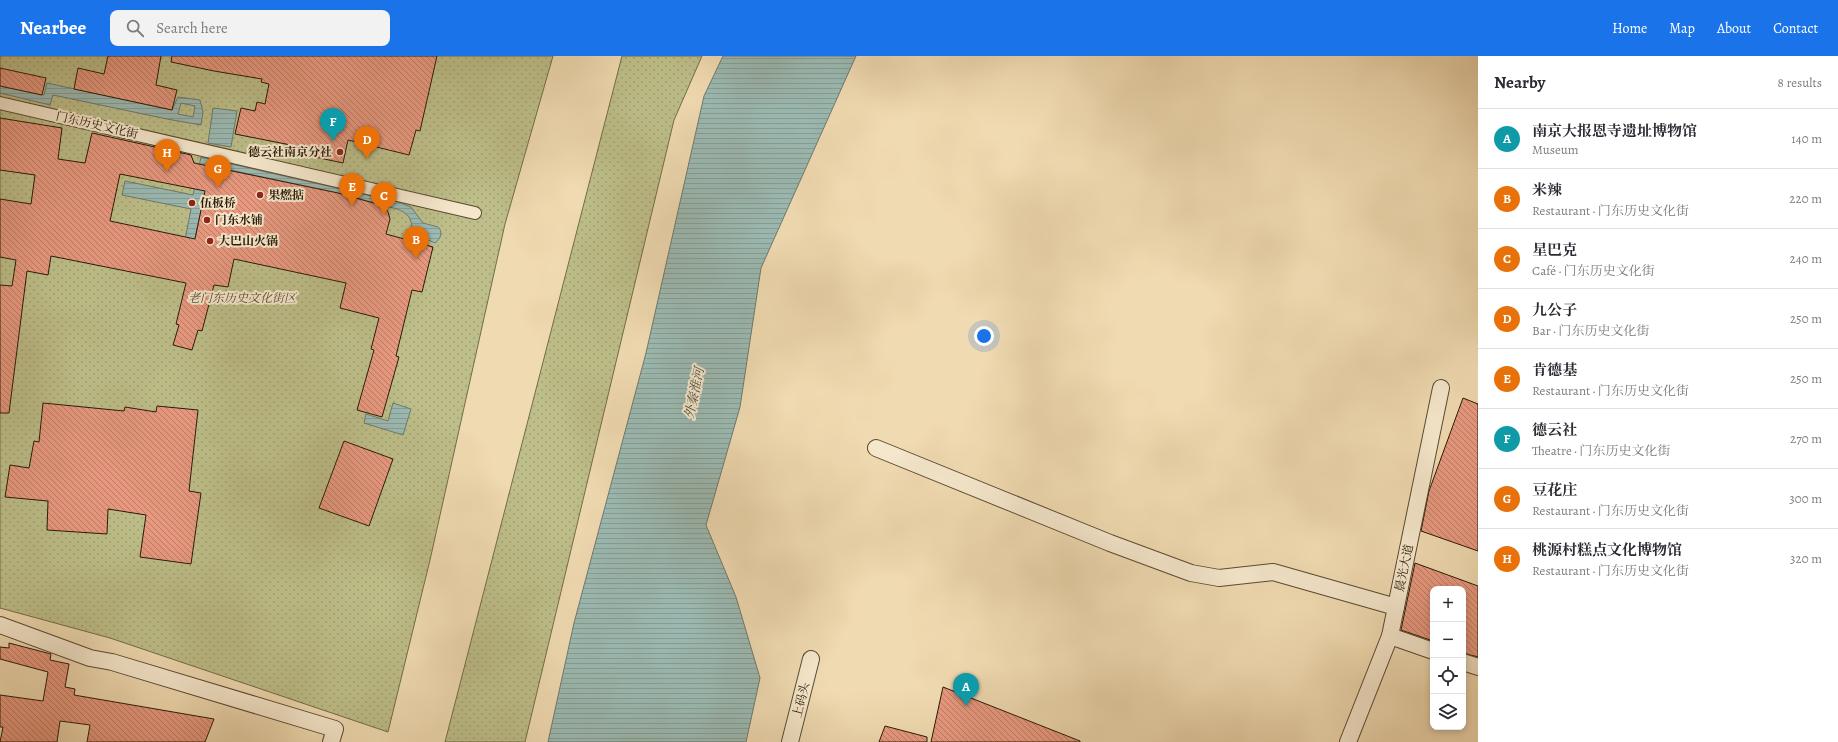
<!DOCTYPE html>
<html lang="en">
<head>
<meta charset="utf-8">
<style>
	body { margin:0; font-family:Alegreya,"Noto Serif SC",serif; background:#f2f2f3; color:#2b2b33 }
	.controls { position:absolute; right:12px; bottom:12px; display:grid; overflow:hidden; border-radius:8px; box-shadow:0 2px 6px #0003 }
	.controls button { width:36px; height:36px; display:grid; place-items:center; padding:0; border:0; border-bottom:1px solid #e1e1e2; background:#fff; color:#2b2b33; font:20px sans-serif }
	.you { position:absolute; left:984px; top:280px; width:14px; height:14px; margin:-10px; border:3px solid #fff; border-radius:50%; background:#1a73e8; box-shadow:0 0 0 6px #1a73e833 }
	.badge { display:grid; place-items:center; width:26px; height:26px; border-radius:50%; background:#1a73e8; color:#fff; font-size:13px; font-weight:700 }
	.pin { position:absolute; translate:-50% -33px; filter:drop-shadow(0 1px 2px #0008) }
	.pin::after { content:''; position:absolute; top:21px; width:14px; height:12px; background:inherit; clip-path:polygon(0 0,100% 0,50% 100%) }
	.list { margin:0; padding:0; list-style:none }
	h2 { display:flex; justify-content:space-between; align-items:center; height:52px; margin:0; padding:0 16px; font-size:17px }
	h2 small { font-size:13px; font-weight:400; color:#7c7c81 }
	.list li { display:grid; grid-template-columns:26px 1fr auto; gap:12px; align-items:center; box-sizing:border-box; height:60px; padding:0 16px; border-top:1px solid #e1e1e2 }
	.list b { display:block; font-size:15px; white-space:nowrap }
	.list p { margin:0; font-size:13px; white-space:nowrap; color:#7c7c81 }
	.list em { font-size:13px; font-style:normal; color:#7c7c81 }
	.icon { flex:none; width:22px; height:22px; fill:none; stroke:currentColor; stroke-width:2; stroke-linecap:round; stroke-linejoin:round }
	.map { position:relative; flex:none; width:1478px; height:686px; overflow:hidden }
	header { display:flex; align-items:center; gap:24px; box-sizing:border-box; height:56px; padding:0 20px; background:#1a73e8; color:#fff }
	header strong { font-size:19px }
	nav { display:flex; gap:22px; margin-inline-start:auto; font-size:14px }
	.search { width:280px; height:36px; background:#f2f2f3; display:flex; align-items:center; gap:10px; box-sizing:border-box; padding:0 14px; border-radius:8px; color:#7c7c81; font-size:15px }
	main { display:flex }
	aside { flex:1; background:#fff }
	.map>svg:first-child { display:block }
	.park { fill:url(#park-dots); stroke:#736c48 }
	.water { fill:url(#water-rules); stroke:#6d7a6e; fill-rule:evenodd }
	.building { fill:url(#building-back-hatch); stroke:#291a07; fill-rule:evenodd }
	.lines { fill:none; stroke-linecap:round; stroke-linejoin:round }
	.pedestrian-casing { stroke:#5b4a32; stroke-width:14 }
	.minor-casing { stroke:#5b4a32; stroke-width:18 }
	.pedestrian { stroke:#f5e7cc; stroke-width:12 }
	.minor { stroke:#f5e7cc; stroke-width:16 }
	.poi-dot { fill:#8f2418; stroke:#f5e7cc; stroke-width:1.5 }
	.labels { text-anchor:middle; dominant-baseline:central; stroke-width:4; stroke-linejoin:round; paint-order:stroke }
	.street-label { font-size:12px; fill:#291a07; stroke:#f5e7cc }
	.poi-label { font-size:12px; font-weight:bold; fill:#291a07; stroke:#f5e7cc; text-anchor:start }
	.park-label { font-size:12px; font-style:italic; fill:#554b2e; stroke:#f5e7cc }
	.water-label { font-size:13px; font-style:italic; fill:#515243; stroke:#f5e7cc }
</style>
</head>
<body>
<header>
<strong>Nearbee</strong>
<div class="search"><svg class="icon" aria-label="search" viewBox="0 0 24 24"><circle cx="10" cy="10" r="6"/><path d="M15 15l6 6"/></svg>Search here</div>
<nav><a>Home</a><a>Map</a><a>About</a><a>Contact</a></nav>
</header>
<main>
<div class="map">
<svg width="1478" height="686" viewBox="0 0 1478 686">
	<defs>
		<pattern id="park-dots" width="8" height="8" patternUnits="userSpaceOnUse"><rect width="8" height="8" fill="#bdbe89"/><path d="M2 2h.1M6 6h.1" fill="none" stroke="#a2a375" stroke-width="1.8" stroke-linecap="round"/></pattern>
		<pattern id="water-rules" width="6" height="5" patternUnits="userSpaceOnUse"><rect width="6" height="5" fill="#9bbab3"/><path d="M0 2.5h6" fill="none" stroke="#869f98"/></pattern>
		<pattern id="building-back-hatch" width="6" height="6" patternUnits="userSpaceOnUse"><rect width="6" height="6" fill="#e89980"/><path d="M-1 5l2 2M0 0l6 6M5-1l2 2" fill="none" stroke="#bc7c67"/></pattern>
	</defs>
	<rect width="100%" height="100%" fill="#f0dab1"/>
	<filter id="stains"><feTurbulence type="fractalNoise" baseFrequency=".005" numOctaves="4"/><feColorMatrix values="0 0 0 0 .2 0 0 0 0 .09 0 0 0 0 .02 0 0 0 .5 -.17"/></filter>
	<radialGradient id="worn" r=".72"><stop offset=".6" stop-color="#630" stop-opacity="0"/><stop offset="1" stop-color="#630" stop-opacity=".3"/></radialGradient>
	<g class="park">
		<path d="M0,0H553L505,168L430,504L388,676L110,582L0,552Z"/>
		<path d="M622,0H702L674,64L525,686H445Z"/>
	</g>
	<g class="water">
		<path d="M723,0H856L761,212L740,351L706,469L736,541L760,622L746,686H548L574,567L646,297L704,40Z"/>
		<path d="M47,27L172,54L178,41L200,44L203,56L201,69L167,63L53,39L50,49L0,37V30L44,39ZM181,47L195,50L193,61L178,58Z"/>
		<path d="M213,52L237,55L231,91L208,87Z"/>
		<path d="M201,101L398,146L411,151L423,167L438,171C443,175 441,183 435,187L426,183L420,186L416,184C408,169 417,161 397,153L338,137L211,110L194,186L185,184L191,153L122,139L125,125L193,139Z"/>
		<path d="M393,347L411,353L403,379L364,367L366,358L388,365Z"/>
	</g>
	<g class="building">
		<path d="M108,0H161L156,29L177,34L172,54L74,33L78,12L104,18Z"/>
		<path d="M172,0H437L420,75L416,74L409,99L348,84L343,107L315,101L316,94L235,78L241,52L255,55L257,46L265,48L269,28L261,26L262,23L214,15L171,6Z"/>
		<path d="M0,12L46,22L42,39L0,30Z"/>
		<path d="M0,62L62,72L58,103L85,107L92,77L191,99L194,107L338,137L384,150L388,156L390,163L386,178L433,191L422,236L412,234L396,300L399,301L382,361L357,354L374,294L371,293L379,262L340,252L346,227L234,203L228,231L214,229L202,275L198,274L192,294L173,289L179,269L176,268L186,227L51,200L48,219L27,215L9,357H0V229L12,230L16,204L0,201V143L31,148L35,119L0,114ZM120,118L205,135L195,183L110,165Z"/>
		<path d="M1463,342L1478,348V495L1421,475L1429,435Z"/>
		<path d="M43,347L124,355L125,351L156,356L157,350L198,354L189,435L201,437L191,508L140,501L146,459L108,453L107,478L47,474L48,445L5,441L10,409L29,412L34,385L39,386Z"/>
		<path d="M344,385L393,403L369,470L319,452Z"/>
		<path d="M1415,507L1478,530V601L1463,597V533H1433V585L1401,574Z"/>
		<path d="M9,587L51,598L50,604L69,608L65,631L75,633L74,639L214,663L205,686H87L90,669L60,665L57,686H0L3,671H0V639L43,645L48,616L0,603V591L9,592Z"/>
		<path d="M943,631L1080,685V686H931Z"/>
		<path d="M885,670L927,681V686H879Z"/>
	</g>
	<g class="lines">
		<defs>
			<path id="pedestrian" d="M0,47L475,157"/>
			<g id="minor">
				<path d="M876,392L1110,487L1191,517L1219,522L1273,516L1396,551"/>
				<path d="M0,569L90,602L112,606L335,673L331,686"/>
				<path d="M1390,580L1433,595"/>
				<path d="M1463,606L1478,611"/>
				<path d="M790,686L811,603"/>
				<path d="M1348,686L1390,580L1441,332"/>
			</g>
		</defs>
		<use href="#pedestrian" class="pedestrian-casing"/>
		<use href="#minor" class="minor-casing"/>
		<use href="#pedestrian" class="pedestrian"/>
		<use href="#minor" class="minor"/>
	</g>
	<g class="poi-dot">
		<circle cx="340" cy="96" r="4"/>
		<circle cx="260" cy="139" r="4"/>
		<circle cx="192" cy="147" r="4"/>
		<circle cx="207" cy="164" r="4"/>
		<circle cx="210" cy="185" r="4"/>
	</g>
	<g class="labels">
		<g class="street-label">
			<text transform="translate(97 69) rotate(13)">门东历史文化街</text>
			<text transform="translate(1404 512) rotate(-78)">晨光大道</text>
			<text transform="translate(801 644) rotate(-76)">上码头</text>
		</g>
		<g class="poi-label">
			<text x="332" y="96" text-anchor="end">德云社南京分社</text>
			<text x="268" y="139">果燃掂</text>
			<text x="200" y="147">伍板桥</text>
			<text x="215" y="164">门东水铺</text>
			<text x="218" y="185">大巴山火锅</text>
		</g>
		<g class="park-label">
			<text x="242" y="242">老门东历史文化街区</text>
		</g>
		<g class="water-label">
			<text transform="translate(694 337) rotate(-78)">外秦淮河</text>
		</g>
	</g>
	<rect width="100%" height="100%" filter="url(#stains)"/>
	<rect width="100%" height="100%" fill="url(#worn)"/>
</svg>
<div class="controls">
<button>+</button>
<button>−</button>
<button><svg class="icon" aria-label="locate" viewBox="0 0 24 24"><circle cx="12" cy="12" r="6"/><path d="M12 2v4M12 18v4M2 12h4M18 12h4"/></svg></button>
<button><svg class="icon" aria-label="layers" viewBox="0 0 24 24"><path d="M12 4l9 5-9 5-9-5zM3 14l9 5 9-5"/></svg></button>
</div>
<div class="you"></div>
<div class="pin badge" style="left:966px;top:650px;background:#0f9aa8">A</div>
<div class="pin badge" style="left:416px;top:203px;background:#e8710a">B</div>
<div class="pin badge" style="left:384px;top:159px;background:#e8710a">C</div>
<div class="pin badge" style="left:367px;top:103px;background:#e8710a">D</div>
<div class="pin badge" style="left:352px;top:150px;background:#e8710a">E</div>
<div class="pin badge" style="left:333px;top:85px;background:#0f9aa8">F</div>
<div class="pin badge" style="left:218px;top:132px;background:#e8710a">G</div>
<div class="pin badge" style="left:167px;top:116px;background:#e8710a">H</div>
</div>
<aside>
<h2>Nearby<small>8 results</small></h2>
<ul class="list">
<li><span class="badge" style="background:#0f9aa8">A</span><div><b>南京大报恩寺遗址博物馆</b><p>Museum</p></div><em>140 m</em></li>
<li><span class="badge" style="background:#e8710a">B</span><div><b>米辣</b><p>Restaurant · 门东历史文化街</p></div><em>220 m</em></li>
<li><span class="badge" style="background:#e8710a">C</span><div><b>星巴克</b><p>Café · 门东历史文化街</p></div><em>240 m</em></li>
<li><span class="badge" style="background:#e8710a">D</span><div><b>九公子</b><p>Bar · 门东历史文化街</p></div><em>250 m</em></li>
<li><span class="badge" style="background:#e8710a">E</span><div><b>肯德基</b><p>Restaurant · 门东历史文化街</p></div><em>250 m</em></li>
<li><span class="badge" style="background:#0f9aa8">F</span><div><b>德云社</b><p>Theatre · 门东历史文化街</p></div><em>270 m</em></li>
<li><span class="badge" style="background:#e8710a">G</span><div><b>豆花庄</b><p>Restaurant · 门东历史文化街</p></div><em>300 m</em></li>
<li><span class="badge" style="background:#e8710a">H</span><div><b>桃源村糕点文化博物馆</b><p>Restaurant · 门东历史文化街</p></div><em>320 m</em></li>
</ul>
</aside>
</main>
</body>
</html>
